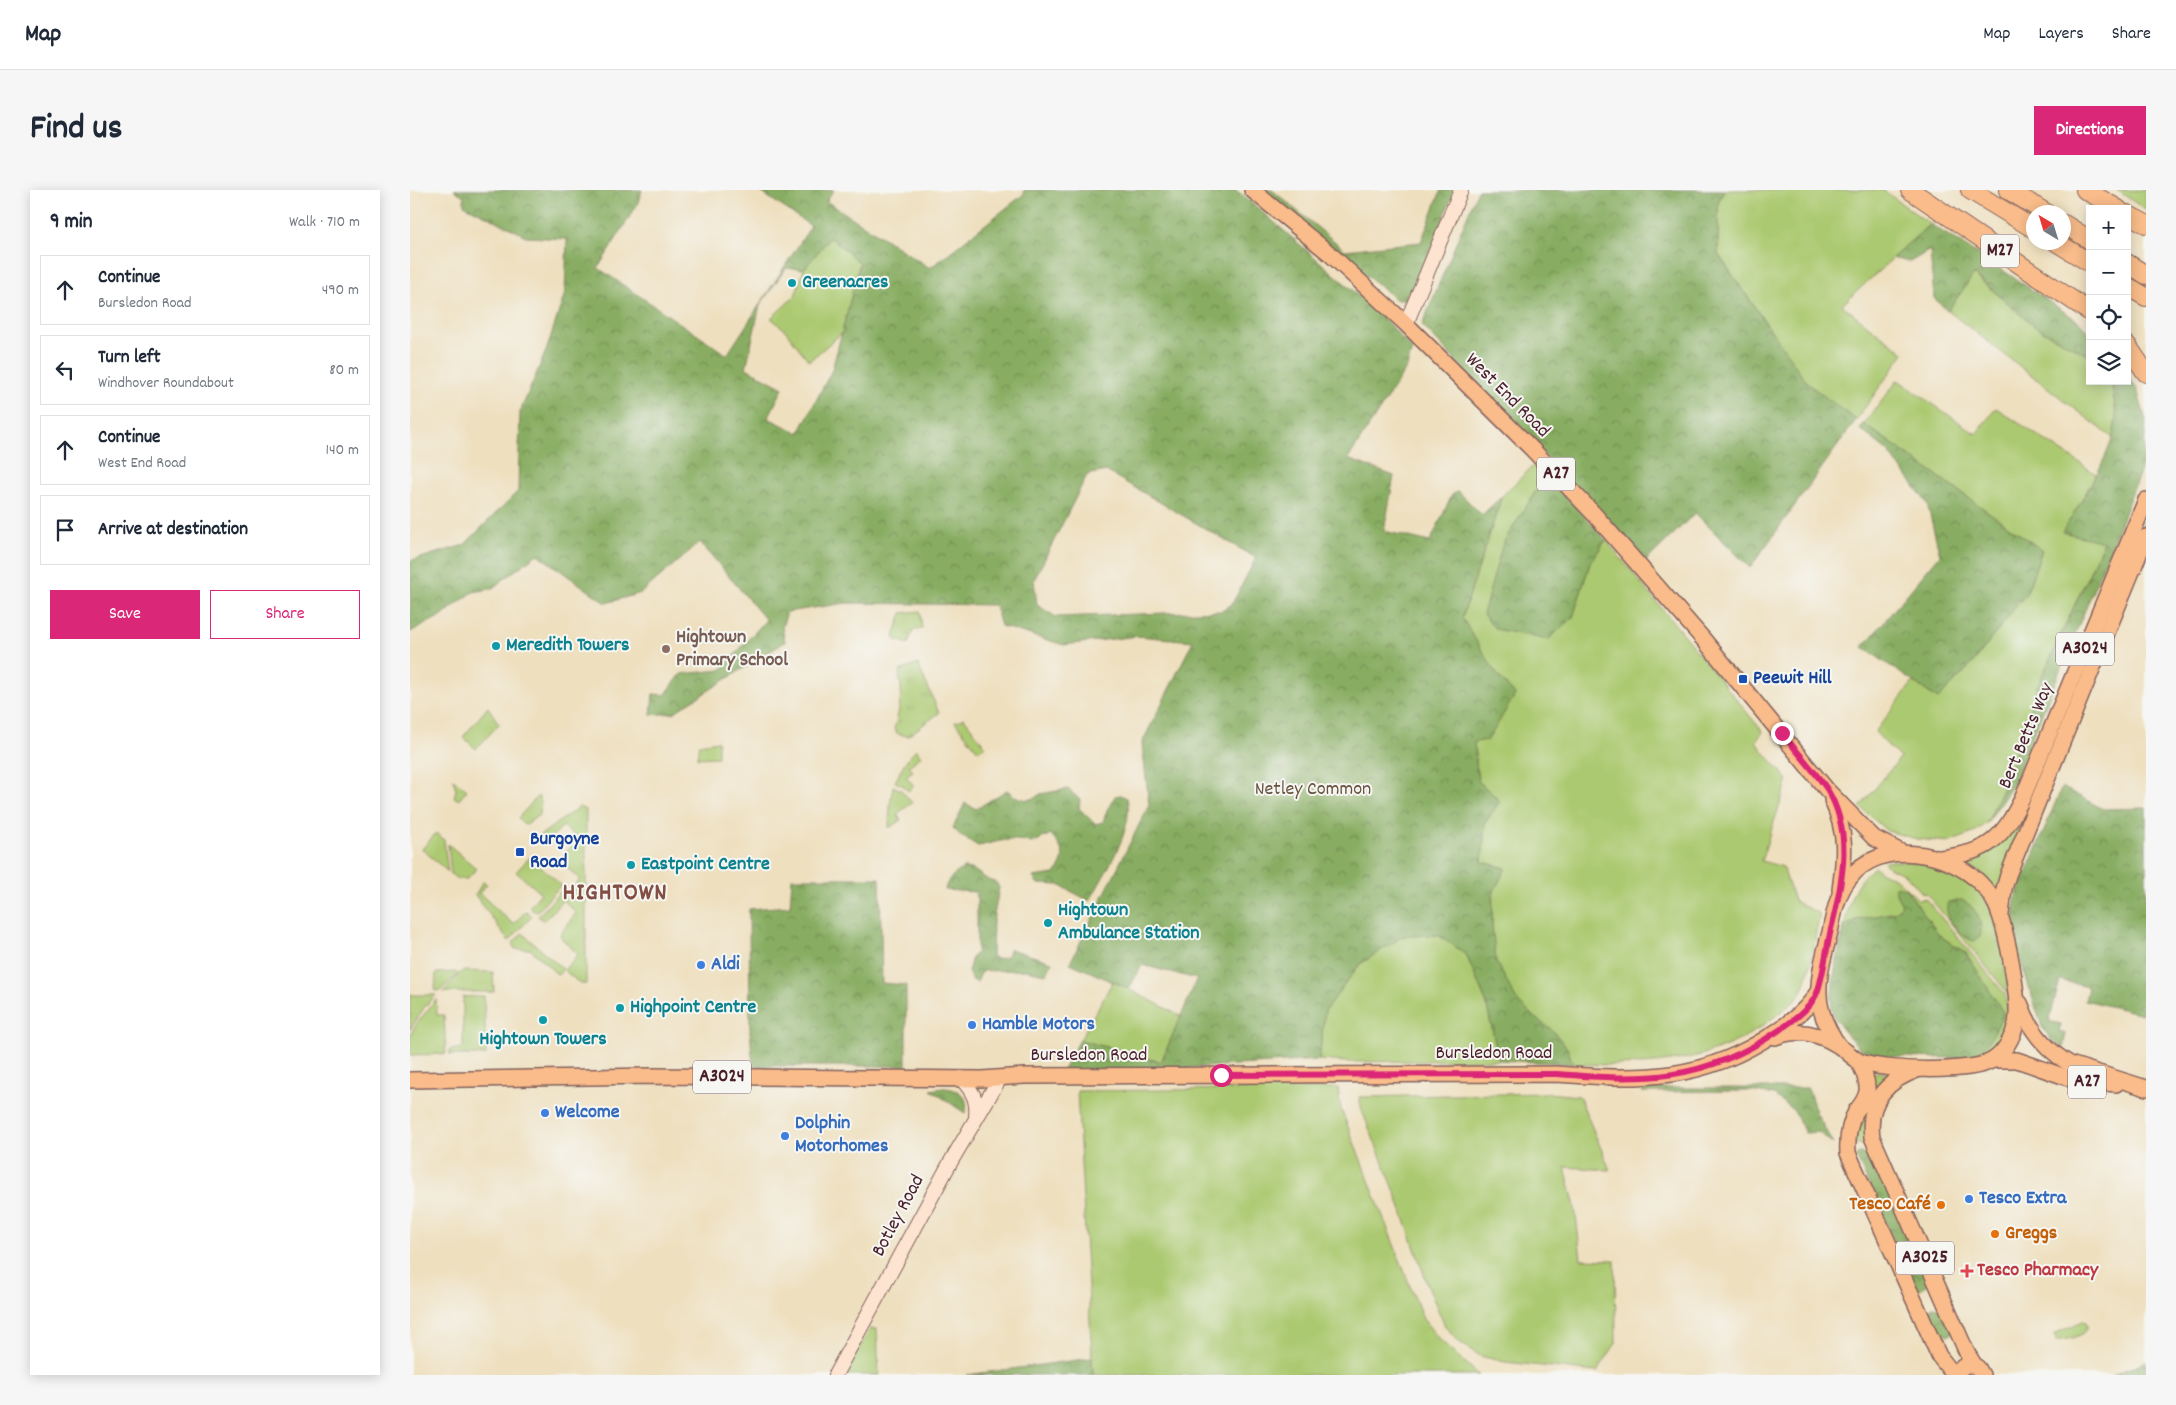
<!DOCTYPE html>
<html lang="en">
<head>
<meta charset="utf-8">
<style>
	body { margin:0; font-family:Dekko,sans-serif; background:#f6f6f7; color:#1f2937 }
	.controls { position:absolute; right:15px; top:15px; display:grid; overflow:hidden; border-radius:0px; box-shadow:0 2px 12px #0003 }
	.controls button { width:45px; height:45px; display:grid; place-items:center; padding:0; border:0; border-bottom:1px solid #e0e1e3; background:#fff; color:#1f2937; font:25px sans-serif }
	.compass { position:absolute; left:1616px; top:15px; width:45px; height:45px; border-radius:50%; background:#fff; box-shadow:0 2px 12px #0003; rotate:322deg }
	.stop { position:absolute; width:15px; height:15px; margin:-11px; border:4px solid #db2777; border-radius:50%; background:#fff }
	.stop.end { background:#db2777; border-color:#fff; box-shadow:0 1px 5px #0008 }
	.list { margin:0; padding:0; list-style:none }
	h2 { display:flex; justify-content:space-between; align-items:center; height:65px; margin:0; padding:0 20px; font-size:21px }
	h2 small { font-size:16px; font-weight:400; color:#747a83 }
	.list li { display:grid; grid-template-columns:32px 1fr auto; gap:15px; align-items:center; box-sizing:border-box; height:70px; margin:0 10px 10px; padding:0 10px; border:1px solid #e0e1e3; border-radius:0px }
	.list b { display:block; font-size:19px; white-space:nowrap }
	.list p { margin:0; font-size:16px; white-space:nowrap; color:#747a83 }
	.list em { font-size:16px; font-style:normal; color:#747a83 }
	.actions { display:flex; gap:10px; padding:15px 20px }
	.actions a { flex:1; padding:11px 0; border:1px solid #db2777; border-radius:0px; text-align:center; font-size:18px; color:#db2777 }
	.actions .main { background:#db2777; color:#fff }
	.icon { flex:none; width:28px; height:28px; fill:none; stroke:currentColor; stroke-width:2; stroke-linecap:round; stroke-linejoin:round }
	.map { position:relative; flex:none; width:1736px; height:1185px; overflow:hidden; border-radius:0px }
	header { display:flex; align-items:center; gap:30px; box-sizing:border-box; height:70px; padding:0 25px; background:#fff; border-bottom:1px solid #e0e1e3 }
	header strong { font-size:24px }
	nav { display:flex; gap:28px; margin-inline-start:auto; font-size:18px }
	.intro { display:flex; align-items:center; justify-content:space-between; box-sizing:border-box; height:120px; padding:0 30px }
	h1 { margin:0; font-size:35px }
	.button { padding:12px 22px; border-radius:0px; background:#db2777; color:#fff; font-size:18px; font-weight:700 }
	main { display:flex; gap:30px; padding:0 30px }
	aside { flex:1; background:#fff; border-radius:0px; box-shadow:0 2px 12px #0003 }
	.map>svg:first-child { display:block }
	.grass { fill:#abc970; stroke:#7a744e }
	.forest { fill:url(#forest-crowns); stroke:#696646; fill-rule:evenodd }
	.park { fill:url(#park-tufts); stroke:#7a744e }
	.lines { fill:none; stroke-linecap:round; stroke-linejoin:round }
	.secondary-casing { stroke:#83625e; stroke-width:16 }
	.primary-casing { stroke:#83625e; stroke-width:18 }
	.highway-casing { stroke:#83625e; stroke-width:20 }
	.secondary { stroke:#fde4d0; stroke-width:14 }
	.primary { stroke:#f9bc8a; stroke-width:15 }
	.highway { stroke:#f9bc8a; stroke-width:18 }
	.route { stroke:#db2777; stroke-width:6 }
	.culture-dot { fill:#0f9aa8; stroke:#f6f6f2; stroke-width:2 }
	.education-dot { fill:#8d6e63; stroke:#f6f6f2; stroke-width:2 }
	.transit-dot { fill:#1a4fb4; stroke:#f6f6f2; stroke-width:2 }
	.shop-dot { fill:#3f7fe0; stroke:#f6f6f2; stroke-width:2 }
	.food-dot { fill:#e8710a; stroke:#f6f6f2; stroke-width:2 }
	.health-dot { fill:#e0444e; stroke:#f6f6f2; stroke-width:2 }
	.labels { text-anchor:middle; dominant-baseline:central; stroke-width:4; stroke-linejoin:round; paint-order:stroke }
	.shield { fill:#f6f6f2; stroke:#7e6067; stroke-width:1 }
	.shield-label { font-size:19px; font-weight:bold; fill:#4a1f2b }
	.culture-label { font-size:20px; font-weight:bold; fill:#0d838f; stroke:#f6f6f2; text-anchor:start }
	.street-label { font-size:20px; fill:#4a1f2b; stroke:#f6f6f2 }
	.education-label { font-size:20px; font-weight:bold; fill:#785e54; stroke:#f6f6f2; text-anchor:start }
	.transit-label { font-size:20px; font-weight:bold; fill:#164399; stroke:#f6f6f2; text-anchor:start }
	.park-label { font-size:20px; fill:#675240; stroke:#f6f6f2 }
	.shop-label { font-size:20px; font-weight:bold; fill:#366cbe; stroke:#f6f6f2; text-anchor:start }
	.food-label { font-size:20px; font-weight:bold; fill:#c56008; stroke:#f6f6f2; text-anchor:end }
	.health-label { font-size:20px; font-weight:bold; fill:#be3a42; stroke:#f6f6f2; text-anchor:start }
	.district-label { font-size:25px; font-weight:bold; letter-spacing:1px; fill:#834e43; stroke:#f6f6f2 }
</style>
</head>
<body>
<header>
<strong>Map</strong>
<nav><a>Map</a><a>Layers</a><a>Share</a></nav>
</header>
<div class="intro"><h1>Find us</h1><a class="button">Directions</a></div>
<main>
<aside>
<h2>9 min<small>Walk · 710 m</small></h2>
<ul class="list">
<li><svg class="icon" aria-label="ahead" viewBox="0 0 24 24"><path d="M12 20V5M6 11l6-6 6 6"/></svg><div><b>Continue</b><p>Bursledon Road</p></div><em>490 m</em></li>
<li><svg class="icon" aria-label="left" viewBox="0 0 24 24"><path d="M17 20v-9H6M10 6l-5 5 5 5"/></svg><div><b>Turn left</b><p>Windhover Roundabout</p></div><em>80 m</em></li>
<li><svg class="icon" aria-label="ahead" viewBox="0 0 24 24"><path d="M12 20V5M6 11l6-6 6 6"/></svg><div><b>Continue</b><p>West End Road</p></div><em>140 m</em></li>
<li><svg class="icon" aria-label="arrive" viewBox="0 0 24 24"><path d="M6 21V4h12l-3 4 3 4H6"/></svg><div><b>Arrive at destination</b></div></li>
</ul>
<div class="actions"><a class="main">Save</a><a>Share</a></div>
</aside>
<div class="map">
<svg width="1736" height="1185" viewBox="0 0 1736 1185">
	<defs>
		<pattern id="forest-crowns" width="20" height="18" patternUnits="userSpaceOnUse" patternTransform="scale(1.25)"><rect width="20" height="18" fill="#88ad62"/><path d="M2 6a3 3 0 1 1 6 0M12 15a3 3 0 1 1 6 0" fill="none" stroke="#718c51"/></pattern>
		<pattern id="park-tufts" width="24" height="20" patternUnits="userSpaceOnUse" patternTransform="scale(1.25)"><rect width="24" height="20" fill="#abc970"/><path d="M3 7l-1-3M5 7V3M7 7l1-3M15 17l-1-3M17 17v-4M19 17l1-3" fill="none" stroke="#95ac61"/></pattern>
	</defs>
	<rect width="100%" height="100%" fill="#f6f6f2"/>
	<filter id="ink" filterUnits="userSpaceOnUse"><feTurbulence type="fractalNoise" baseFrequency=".02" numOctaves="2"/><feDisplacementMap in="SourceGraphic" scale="10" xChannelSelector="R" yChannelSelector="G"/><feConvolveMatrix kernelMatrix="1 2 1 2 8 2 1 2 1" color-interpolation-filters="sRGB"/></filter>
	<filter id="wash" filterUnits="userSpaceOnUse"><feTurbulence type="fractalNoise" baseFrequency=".0096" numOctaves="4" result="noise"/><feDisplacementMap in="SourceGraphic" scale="20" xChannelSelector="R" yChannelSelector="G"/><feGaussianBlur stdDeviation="1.12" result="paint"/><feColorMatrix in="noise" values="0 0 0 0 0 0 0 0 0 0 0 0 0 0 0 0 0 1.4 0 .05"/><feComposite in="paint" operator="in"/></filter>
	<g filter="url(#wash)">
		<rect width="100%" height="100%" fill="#eedfbe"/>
		<g class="grass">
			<path d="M1314,0H1473L1520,34L1432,115L1494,163L1446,230L1398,194L1308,64V13Z"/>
			<path d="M1707,0H1736V19L1733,18Z"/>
			<path d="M420,47L450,72L432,143L399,171L374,139L361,128L385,106L394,79Z"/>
			<path d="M1563,84L1627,138L1680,166V191H1699L1702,195L1706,227L1703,248L1538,121Z"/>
			<path d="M1488,190L1566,244L1586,218L1686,284L1671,312L1694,351L1627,497L1595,593L1577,633L1563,643L1540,652L1507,649L1477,641L1450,617L1490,568L1465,542L1503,492L1528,509L1561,475L1617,402L1632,360L1454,234Z"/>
			<path d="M1125,274L1136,285L1093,353L1163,427L1180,373L1196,350L1353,542L1346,551L1353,561L1378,590L1351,671L1373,677L1384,711L1410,724C1404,748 1402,776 1393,799C1387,812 1374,819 1363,828C1348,839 1332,850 1314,857C1267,876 1213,876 1163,874L1157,858L1142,840L1125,828L1106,809L1085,771L1082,735L1083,703L1096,678L1072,672L1075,633L1090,611L1068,591L1064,552L1105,505L1086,483L1052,428L1092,306Z"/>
			<path d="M1736,325V334L1588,703L1572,684L1552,672L1601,642L1611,626Z"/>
			<path d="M78,517L89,534L66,559L53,547Z"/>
			<path d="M554,528L575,556L568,561L545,532Z"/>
			<path d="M308,551V567L287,568L289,554Z"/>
			<path d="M506,559L511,566L499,576L503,581L496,586L504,596L498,601L494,596L485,592L494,574Z"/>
			<path d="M43,589L57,600L49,610L44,607L46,600Z"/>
			<path d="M483,596L491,600L502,613L487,624L491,630L479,638L480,615Z"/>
			<path d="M128,606L131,613L129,625L115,635L108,628Z"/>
			<path d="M169,617L176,620V794H170L154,780L168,764L152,749L150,744L166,723L153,710L134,731L128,726L151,701L157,705L170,690L150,671L167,648L153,636L134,655L124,650Z"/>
			<path d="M26,643L34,650L38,682L12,659Z"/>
			<path d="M38,654L67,679L57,689H47L41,684Z"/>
			<path d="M120,667L151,695L128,721H123L119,717L131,703L106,682Z"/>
			<path d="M1479,671C1514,671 1559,679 1577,712C1590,736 1596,786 1601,814L1597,802L1516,703L1513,704L1496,685L1478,677L1474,673Z"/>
			<path d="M1465,677L1471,682L1486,689L1509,710L1515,708L1595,804L1598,826L1596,834L1599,838L1591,854L1575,867H1562L1573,857L1594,824L1556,763L1530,746L1496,699L1486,704L1492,715L1485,722L1446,730L1434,737C1439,713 1443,691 1465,677Z"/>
			<path d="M73,692L77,694L69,703L103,734L116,721L122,726L99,751L65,705Z"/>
			<path d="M112,743L153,779L148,785L120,759H105L102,754Z"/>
			<path d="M1028,745L1056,764L1076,812L1089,870L938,872L909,870L915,821L950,774L993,746Z"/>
			<path d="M52,781L83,782L84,802H33Z"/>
			<path d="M46,782L48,784L31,800L25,801L26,783Z"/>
			<path d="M703,791L771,826L751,872L670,850Z"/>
			<path d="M0,805H26L14,818L0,840Z"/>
			<path d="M74,806L76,865H40V860L53,858V807Z"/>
			<path d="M26,809L27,825H34L36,864L0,865V845L8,832Z"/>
			<path d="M1462,882L1481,883V887L1474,895L1462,958L1442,952L1443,946L1464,898Z"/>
			<path d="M928,898L931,919L1013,1129L1029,1149L1069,1185H683L667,901Z"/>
			<path d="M1137,903L1169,906L1200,980L1155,977L1165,1017L1171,1069L1205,1070L1206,1153L1187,1182L1095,1172L1070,1166L1048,1151L1035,1136L1019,1099L986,1004L952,921L949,907Z"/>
			<path d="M1675,1130L1677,1136C1673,1149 1659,1148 1647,1151L1644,1144Z"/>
			<path d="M460,1139H467L469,1185H434Z"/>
		</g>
		<g class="forest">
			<path d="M44,0H232L227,15L188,78L317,165L401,36L348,0H424L416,11L520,78L614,4V0H826L835,7L969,123L1002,159L997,177L938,269L984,286L974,341L1020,352L1042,305L1048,301L1072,325L1092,306L1052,428L1086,483L1105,505L1078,550L1064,552L1068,591L1090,611L1075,633L1072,672L1096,678L1083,703L1082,735L1086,771L1106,809L1125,828L1142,840L1157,858L1163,874L1089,870L1076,812L1056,764L1028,745L993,746L950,774L915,821L909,870L759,879L653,880L670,850L751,872L787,789L732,775L719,799L660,773L739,615L732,553L783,451L727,446L654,455L591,436L585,415L436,413L377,422L372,437L375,452L263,523L241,525L243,504L255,505L271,484L311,480L356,430L290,352L231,403L196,413L127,364L81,399L63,402L31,426L0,442V371L54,355L108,301L110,222L136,161L155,103L157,49L118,47L54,15V6ZM420,47L450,73L422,180L389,243L358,228L373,198L336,178L350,115L376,78L394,79ZM696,281L846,368L822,414L812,421L646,427L627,415L624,390L677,285Z"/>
			<path d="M851,0H862L935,60L1011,52L1031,0H1045L1001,109L987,110Z"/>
			<path d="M1068,0H1314L1308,13V64L1398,194L1446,230L1340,378L1285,323L1235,372L1012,135Z"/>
			<path d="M1520,34L1579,71L1671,133L1680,143V166L1627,138L1564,84L1538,121L1524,108L1520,60L1500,72L1482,68Z"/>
			<path d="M1717,186L1727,199L1736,231L1733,274L1702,355L1602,596L1577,633L1595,593L1627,497L1694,352L1652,342C1669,315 1707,258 1706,226C1706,216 1703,205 1702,195L1699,191H1717Z"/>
			<path d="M1454,234L1632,360L1617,402L1561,475L1528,509L1453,457L1530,365L1517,313L1478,261L1450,239Z"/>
			<path d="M1136,285L1196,350L1180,373L1163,427L1138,450L1085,439L1073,424L1093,353Z"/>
			<path d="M1652,597L1693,619L1736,618V801L1732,824L1675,810L1678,797L1650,790L1639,831L1651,834L1649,842L1656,844L1653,858L1642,851L1632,837L1608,763L1604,734L1605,709Z"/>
			<path d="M658,599L670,610L669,618L685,634L693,632L697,620L705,606L710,605L717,608C725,640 694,683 680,711L649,695L628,694L623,687L645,684C658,665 653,661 641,644L622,653C600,646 589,652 568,656L550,645L543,638L555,613L566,619L597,600L604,606L617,610L625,608L630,604Z"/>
			<path d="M554,678C570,679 571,690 586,692L589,698L583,731L582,766L587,769L596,767L600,759L642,772L636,784L615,780L572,781L567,792L562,790L558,782L562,767L567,763V710L566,702L535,700C536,690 546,682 554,678Z"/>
			<path d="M382,688H470L472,793L496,795V876H343L340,842L339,719L380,716Z"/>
			<path d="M1486,696L1496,699L1530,746L1556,763L1594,824C1586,837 1577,861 1562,867C1555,869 1466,867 1458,864C1450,861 1426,833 1423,824C1417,805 1430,757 1434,737L1446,730L1485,722L1492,715L1486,704Z"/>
			<path d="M1552,710C1565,716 1574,732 1570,747L1564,751C1551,748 1532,726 1538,712Z"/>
			<path d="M533,898C548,898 561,907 555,923L521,900Z"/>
			<path d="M1233,898H1398L1406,922L1423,954L1409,942L1395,943L1384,921L1364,905L1340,901L1232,902Z"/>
			<path d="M1449,963C1460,964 1464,970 1469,978L1519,1092L1511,1099L1505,1098L1446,966Z"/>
			<path d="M1522,1117L1530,1118L1543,1142L1539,1146L1524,1142L1517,1122Z"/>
			<path d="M682,1168L683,1185H557Z"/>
			<path d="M1736,1171V1185H1703Z"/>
		</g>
		<g class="park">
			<path d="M510,421L512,439L503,441L498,454L486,450L484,446L492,423Z"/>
			<path d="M508,474L529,523L498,546L488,544L484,539C488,526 491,511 491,497C490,491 488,487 490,481Z"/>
		</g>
	</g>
	<g filter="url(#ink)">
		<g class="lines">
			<defs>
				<g id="secondary">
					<path d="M996,134L1051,0"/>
					<path d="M551,888C562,901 568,909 566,927"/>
					<path d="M425,1185L540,973L590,888"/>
				</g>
				<g id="primary">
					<path d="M842,0L919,63L996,134L1122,259L1184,324L1294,450L1417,600L1464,648L1493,663"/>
					<path d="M1422,610C1437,644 1435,664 1430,700"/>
					<path d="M1530,668C1579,663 1592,649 1613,607L1736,310"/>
					<path d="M1591,725L1594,699L1598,685L1736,347"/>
					<path d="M1610,813C1619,839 1636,860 1660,874L1736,898"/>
					<path d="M1365,847C1388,838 1409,843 1429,856C1437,861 1443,869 1451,872C1474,881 1560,883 1581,871C1594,864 1603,847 1606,834C1611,811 1596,737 1586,715C1582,707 1577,700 1571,694C1540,661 1468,648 1439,689C1427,704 1424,724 1420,742C1408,788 1399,816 1430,857"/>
					<path d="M1584,870H1607L1664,890L1706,894"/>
					<path d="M1448,871C1453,880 1458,890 1457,901C1456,909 1451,915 1446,921C1439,934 1437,948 1438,963L1529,1166L1544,1185"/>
					<path d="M1507,880C1476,891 1457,912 1462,947L1557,1163L1565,1176"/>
					<path d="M0,890L242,886L572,889L614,886L1147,884C1231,890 1294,892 1366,842C1381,831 1398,819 1407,803"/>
					<path d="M1547,1185L1551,1178L1558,1174L1568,1178L1572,1185"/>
				</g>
				<g id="highway">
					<path d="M1500,0L1680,122"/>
					<path d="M1560,0L1624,39"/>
					<path d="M1598,0L1635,22"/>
					<path d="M1675,0L1708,19"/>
					<path d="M1717,24L1736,34"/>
					<path d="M1654,34L1680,50"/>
					<path d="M1646,52L1680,73"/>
					<path d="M1717,73L1736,85"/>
					<path d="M1717,96L1736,107"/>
					<path d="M1717,155L1736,183"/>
				</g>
			</defs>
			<use href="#secondary" class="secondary-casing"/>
			<use href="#primary" class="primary-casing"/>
			<use href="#highway" class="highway-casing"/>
			<use href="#secondary" class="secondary"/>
			<use href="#primary" class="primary"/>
			<use href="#highway" class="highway"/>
		</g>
	</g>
	<g class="lines" filter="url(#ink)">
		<path class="route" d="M811,885L1147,884C1233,891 1294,892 1368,841C1381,832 1399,820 1406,805C1413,791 1417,753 1422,735C1433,690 1443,641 1417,599C1404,580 1386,561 1372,543"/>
	</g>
	<g class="culture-dot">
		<circle cx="382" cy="93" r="5"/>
		<circle cx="86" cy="456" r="5"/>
		<circle cx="221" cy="675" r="5"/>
		<circle cx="638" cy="733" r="5"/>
		<circle cx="210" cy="818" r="5"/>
		<circle cx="133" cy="830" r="5"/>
	</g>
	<circle class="education-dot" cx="256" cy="459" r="5"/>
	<g class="transit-dot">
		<rect x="1328" y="484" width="10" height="10" rx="2.5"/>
		<rect x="105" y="657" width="10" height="10" rx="2.5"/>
	</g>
	<g class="shop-dot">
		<circle cx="291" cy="775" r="5"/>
		<circle cx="562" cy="835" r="5"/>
		<circle cx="135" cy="923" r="5"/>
		<circle cx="375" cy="946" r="5"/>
		<circle cx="1559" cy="1009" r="5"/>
	</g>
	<g class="food-dot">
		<circle cx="1531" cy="1015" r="5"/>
		<circle cx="1585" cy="1044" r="5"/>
	</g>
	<path class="health-dot" d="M1554.5 1073.5h5v5h5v5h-5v5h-5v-5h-5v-5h5z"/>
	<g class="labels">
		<g class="shield">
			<rect x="1571" y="44.5" width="38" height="33" rx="4"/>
			<rect x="1127" y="267.5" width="38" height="33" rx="4"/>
			<rect x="1646" y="442.5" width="58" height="33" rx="4"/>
			<rect x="283" y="870.5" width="58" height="33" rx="4"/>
			<rect x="1658" y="875.5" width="38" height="33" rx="4"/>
			<rect x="1486" y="1051.5" width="58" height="33" rx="4"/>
		</g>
		<g class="shield-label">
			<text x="1590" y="61">M27</text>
			<text x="1146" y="284">A27</text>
			<text x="1675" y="459">A3024</text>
			<text x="312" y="887">A3024</text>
			<text x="1677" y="892">A27</text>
			<text x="1515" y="1068">A3025</text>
		</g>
		<g class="culture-label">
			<text x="392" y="93">Greenacres</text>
			<text x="96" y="456">Meredith Towers</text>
			<text x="231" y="675">Eastpoint Centre</text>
			<text x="648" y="721">Hightown<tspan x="648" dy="23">Ambulance Station</tspan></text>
			<text x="220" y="818">Highpoint Centre</text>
			<text x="133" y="850" text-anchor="middle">Hightown Towers</text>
		</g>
		<g class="street-label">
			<text transform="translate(1097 206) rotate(45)">West End Road</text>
			<text transform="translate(1617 546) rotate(-67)">Bert Betts Way</text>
			<text x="1084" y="864">Bursledon Road</text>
			<text x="679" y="866">Bursledon Road</text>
			<text transform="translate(489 1026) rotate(-62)">Botley Road</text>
		</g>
		<g class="education-label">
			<text x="266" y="448">Hightown<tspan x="266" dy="23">Primary School</tspan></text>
		</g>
		<g class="transit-label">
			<text x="1343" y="489">Peewit Hill</text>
			<text x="120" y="650">Burgoyne<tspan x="120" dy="23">Road</tspan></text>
		</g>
		<g class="park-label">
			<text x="903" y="600">Netley Common</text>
		</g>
		<g class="shop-label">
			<text x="301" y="775">Aldi</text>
			<text x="572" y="835">Hamble Motors</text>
			<text x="145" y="923">Welcome</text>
			<text x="385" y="934">Dolphin<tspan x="385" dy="23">Motorhomes</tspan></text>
			<text x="1569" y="1009">Tesco Extra</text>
		</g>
		<g class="food-label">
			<text x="1521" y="1015">Tesco Café</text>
			<text x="1595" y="1044" text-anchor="start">Greggs</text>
		</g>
		<g class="health-label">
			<text x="1567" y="1081">Tesco Pharmacy</text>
		</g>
		<g class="district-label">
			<text x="205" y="704">HIGHTOWN</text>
		</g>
	</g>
</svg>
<div class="controls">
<button>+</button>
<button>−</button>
<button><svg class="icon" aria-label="locate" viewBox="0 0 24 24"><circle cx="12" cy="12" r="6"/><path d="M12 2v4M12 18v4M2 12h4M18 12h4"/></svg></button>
<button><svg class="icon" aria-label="layers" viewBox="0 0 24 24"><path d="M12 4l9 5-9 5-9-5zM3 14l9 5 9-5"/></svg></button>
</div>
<svg class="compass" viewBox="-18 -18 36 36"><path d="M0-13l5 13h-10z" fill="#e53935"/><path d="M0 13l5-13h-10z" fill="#747a83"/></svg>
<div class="stop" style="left:811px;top:885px"></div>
<div class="stop end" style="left:1372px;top:543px"></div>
</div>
</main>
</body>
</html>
